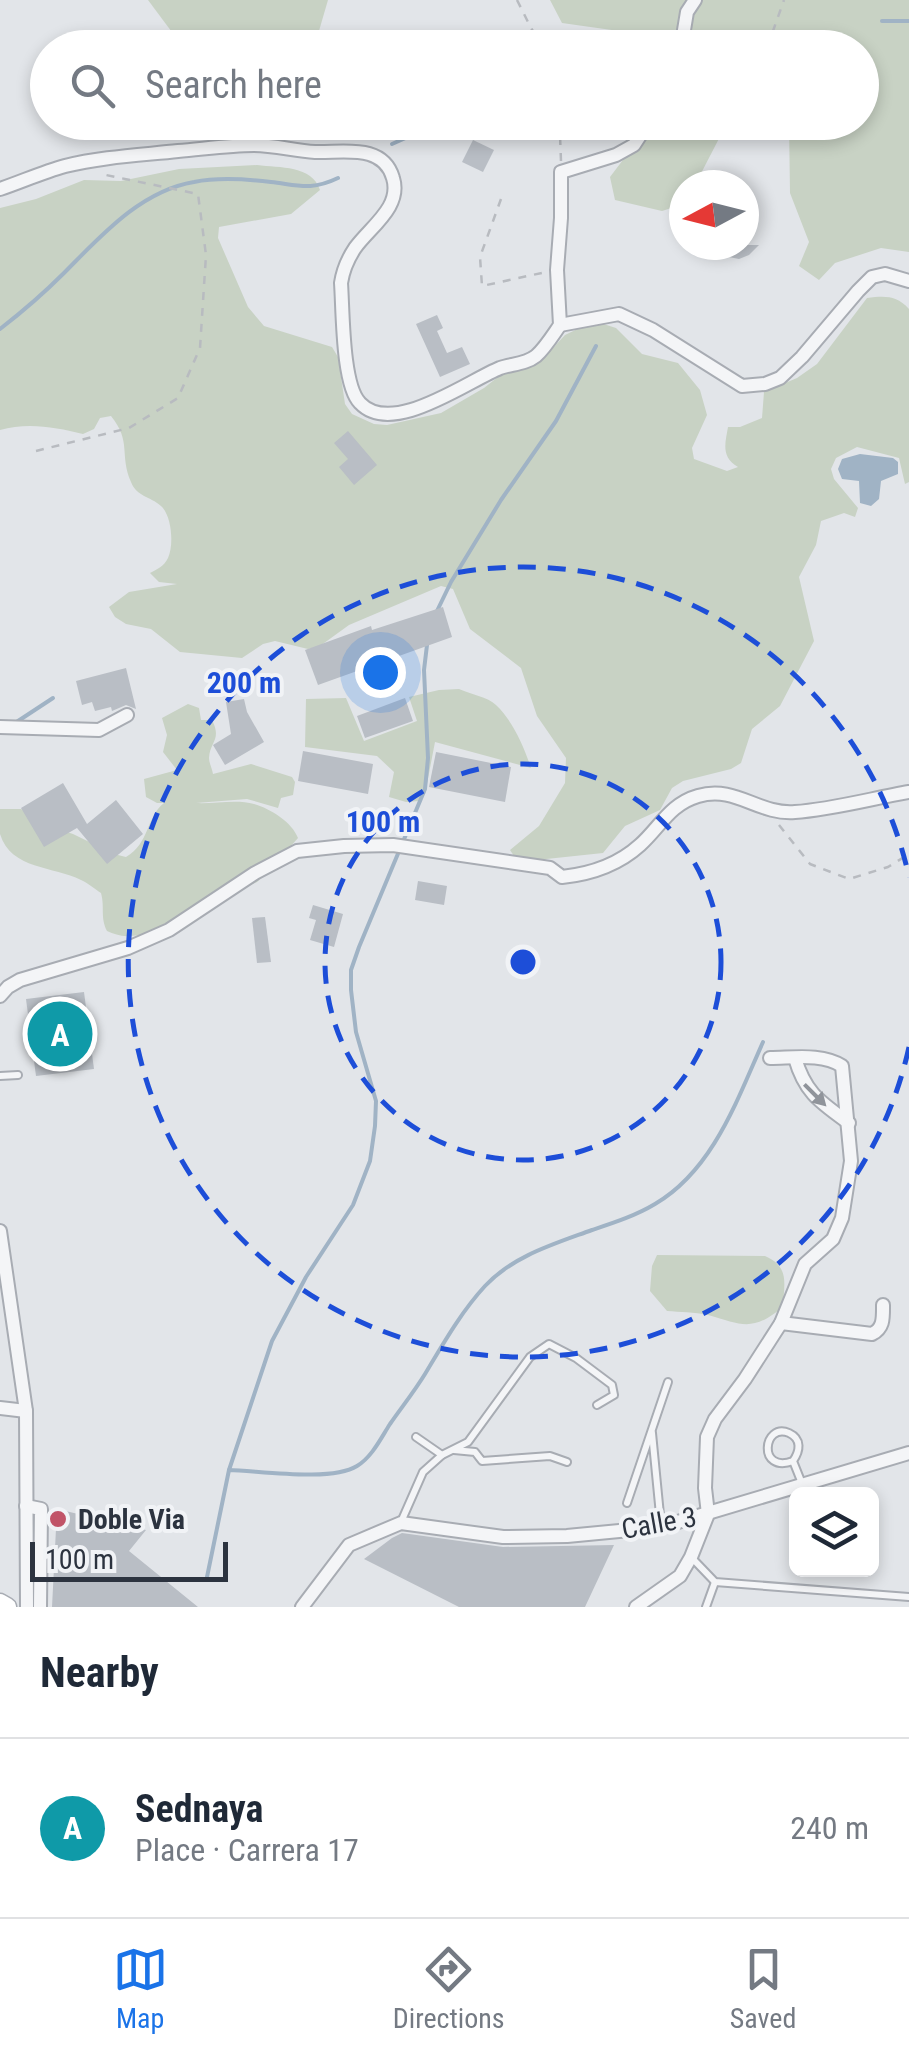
<!DOCTYPE html>
<html lang="en">
<head>
<meta charset="utf-8">
<style>
	body { margin:0; font-family:"Roboto Condensed",sans-serif; background:#f6f6f7; color:#1f2937 }
	.controls { position:absolute; right:30px; bottom:30px; display:grid; overflow:hidden; border-radius:15px; box-shadow:0 5px 15px #0003 }
	.controls button { width:90px; height:90px; display:grid; place-items:center; padding:0; border:0; border-bottom:2px solid #e0e1e3; background:#fff; color:#1f2937; font:50px sans-serif }
	.compass { position:absolute; left:669px; top:170px; width:90px; height:90px; border-radius:50%; background:#fff; box-shadow:0 5px 15px #0003; rotate:263deg }
	.scale { position:absolute; left:30px; bottom:25px; width:198px; box-sizing:border-box; padding-left:10px; border:5px solid #2c333f; border-top:0; font-size:28px; line-height:35px; white-space:nowrap; color:#2c333f; -webkit-text-stroke:8px #f1f3f6; paint-order:stroke }
	.you { position:absolute; left:380px; top:672px; width:35px; height:35px; margin:-25px; border:8px solid #fff; border-radius:50%; background:#1a73e8; box-shadow:0 0 0 15px #1a73e833 }
	.badge { display:grid; place-items:center; width:65px; height:65px; border-radius:50%; background:#1a73e8; color:#fff; font-size:32px; font-weight:700 }
	.pin { position:absolute; translate:-50% -50%; border:5px solid #fff; box-shadow:0 2px 10px #0006 }
	.list { margin:0; padding:0; list-style:none }
	h2 { display:flex; justify-content:space-between; align-items:center; height:130px; margin:0; padding:0 40px; font-size:42px }
	h2 small { font-size:32px; font-weight:400; color:#747a83 }
	.list li { display:grid; grid-template-columns:65px 1fr auto; gap:30px; align-items:center; box-sizing:border-box; height:180px; padding:0 40px; border-top:2px solid #e0e1e3 }
	.list b { display:block; font-size:38px; white-space:nowrap }
	.list p { margin:0; font-size:32px; white-space:nowrap; color:#747a83 }
	.list em { font-size:32px; font-style:normal; color:#747a83 }
	.icon { flex:none; width:55px; height:55px; fill:none; stroke:currentColor; stroke-width:2; stroke-linecap:round; stroke-linejoin:round }
	.map { position:relative; flex:none; width:909px; height:1607px; overflow:hidden }
	.search { position:absolute; background:#fff; box-shadow:0 5px 15px #0003; left:30px; right:30px; top:30px; height:110px; display:flex; align-items:center; gap:25px; box-sizing:border-box; padding:0 35px; border-radius:55px; color:#747a83; font-size:38px }
	.sheet { height:310px; background:#fff }
	nav { display:flex; justify-content:space-around; align-items:center; box-sizing:border-box; height:140px; border-top:2px solid #e0e1e3; background:#fff; font-size:28px; color:#747a83 }
	nav a { display:grid; justify-items:center; gap:5px }
	nav .on { color:#1a73e8 }
	.map>svg:first-child { display:block }
	.green { fill:#c8d2c4 }
	.water { fill:#a0b3c5 }
	.lines { fill:none; stroke-linecap:round; stroke-linejoin:round }
	.stream { stroke:#a0b3c5; stroke-width:4 }
	.building { fill:#b9bec5 }
	.lane-casing { stroke:#a8acb3; stroke-width:10 }
	.street-casing { stroke:#a8acb3; stroke-width:16 }
	.secondary-casing { stroke:#a8acb3; stroke-width:21 }
	.path { stroke:#b8bbc0; stroke-width:2.5; stroke-dasharray:8 8; stroke-linecap:butt }
	.lane { stroke:#f4f5f7; stroke-width:6 }
	.street { stroke:#f4f5f7; stroke-width:12 }
	.secondary { stroke:#fff; stroke-width:18 }
	.oneway { fill:#90949b }
	.ring { fill:none; stroke:#1d4ed8; stroke-width:5; stroke-dasharray:18 12 }
	.poi-dot { fill:#c15468; stroke:#f1f3f6; stroke-width:4 }
	.labels { text-anchor:middle; dominant-baseline:central; stroke-width:8; stroke-linejoin:round; paint-order:stroke }
	.poi-label { font-size:28px; font-weight:bold; fill:#2c333f; stroke:#f1f3f6; text-anchor:start }
	.street-label { font-size:28px; fill:#2c333f; stroke:#f1f3f6 }
	.centre { fill:#1d4ed8; stroke:#f1f3f6; stroke-width:5 }
	.ring-label { font-size:30px; text-anchor:middle; font-weight:bold; fill:#1d4ed8; stroke:#f1f3f6; stroke-width:8; stroke-linejoin:round; paint-order:stroke }
</style>
</head>
<body>
<div class="map">
<svg width="909" height="1607" viewBox="0 0 909 1607">
	<rect width="100%" height="100%" fill="#e2e5e9"/>
	<g class="green">
		<path d="M148,0H328L314,48L183,47Z"/>
		<path d="M550,0H909V252L881,248L835,263L819,280L799,266L809,242L790,193L789,123L862,122V48L635,47L633,33L562,23Z"/>
		<path d="M651,123H727L695,185H684V204L662,211L615,200L610,177Z"/>
		<path d="M257,165C280,168 312,165 320,190L291,214L219,227L218,238L248,307L264,326L332,347L338,357L345,404L352,414L374,424L387,425L441,413L484,388L503,373L539,363L565,335L594,321L616,328L642,354L678,363L700,390L707,415L692,448L694,459L727,471L738,467C721,457 725,444 728,427H740L762,418L764,392L797,378L817,364L867,298C885,296 896,295 909,309V482L905,484L899,458L857,447L836,458L831,469L834,479L858,508L855,517L844,513L821,521L816,545L799,577L814,641L780,706L752,729L741,763L731,769L683,781L672,788L660,810L625,826L603,853L518,862L510,850L539,826L565,783L566,758L537,716L521,668L470,629L453,589L441,586L349,625L320,646L308,649L275,641L263,644L242,658L180,652L151,629L126,624L115,617L109,607L129,592L177,584L159,582L150,573C158,569 164,566 168,558C174,545 172,516 161,506C150,496 137,497 131,482C119,454 132,442 111,416L100,418L94,429L83,434C56,427 27,422 0,430V208L36,199L84,180L121,181L179,169Z"/>
		<path d="M459,689C470,694 488,697 496,705C513,721 524,747 531,768L435,742L425,794L419,801L406,802L389,797L394,772L377,756L305,747L306,699L346,698L364,741L417,721L409,697L439,690Z"/>
		<path d="M188,704L199,708L201,720H212C222,740 210,741 209,758C209,763 212,768 213,774L251,764L292,777L295,782L293,795L281,798L278,808L247,799L196,803C214,804 237,799 254,804C271,809 292,822 298,838L266,874L257,882C225,897 163,935 130,936C122,937 114,934 107,931C100,917 105,908 101,893C95,889 88,883 81,880C54,866 11,870 0,834C0,827 0,816 0,809H21L40,823L73,834L114,854L126,857C150,843 146,817 164,803H157L146,797L144,779L177,770L163,752L167,735L162,718Z"/>
		<path d="M657,1255L765,1256C790,1267 784,1283 783,1307C752,1332 743,1325 708,1315C694,1312 680,1312 667,1311L650,1291L652,1266Z"/>
	</g>
	<path class="water" d="M860,454L893,458L898,462V474L881,481L879,499L871,506L860,503L859,481L842,479L838,469L842,459Z"/>
	<g class="lines">
		<g class="stream">
			<path d="M882,21H909"/>
			<path d="M392,144L428,128L454,122"/>
			<path d="M0,329C22,312 44,293 64,273C100,237 140,191 194,182C219,177 246,179 271,182C298,185 311,191 338,178"/>
			<path d="M437,611L451,582L501,500L556,421L596,346"/>
			<path d="M15,723L53,698"/>
			<path d="M229,1470L272,1341L306,1277L353,1205L370,1161L375,1126L376,1101L356,1032L351,990V970L359,947L425,789L428,758L424,670L427,645"/>
			<path d="M207,1577L229,1470C261,1471 331,1482 357,1466C372,1457 381,1438 390,1424C401,1408 414,1392 425,1374C443,1344 461,1312 485,1286C513,1256 554,1244 592,1230C613,1223 635,1216 655,1204C713,1170 737,1100 763,1042"/>
		</g>
	</g>
	<g class="building">
		<path d="M473,140L494,150L483,172L462,162Z"/>
		<path d="M714,245H759L749,255L739,259L729,257Z"/>
		<path d="M437,315L443,328L437,331L447,353L462,347L470,364L440,377L416,324Z"/>
		<path d="M348,431L377,465L354,485L339,467L348,459L334,443Z"/>
		<path d="M443,607L452,637L318,685L305,650L371,626L372,630Z"/>
		<path d="M126,668L136,709L126,705L112,711L111,707L95,711L92,702L82,705L76,681Z"/>
		<path d="M405,698L413,721L365,738L357,716Z"/>
		<path d="M244,699L247,712L264,742L225,765L213,745L231,734L226,702Z"/>
		<path d="M303,751L373,764L368,794L298,781Z"/>
		<path d="M436,752L511,767L505,802L429,787Z"/>
		<path d="M63,783L87,824L116,800L143,834L107,864L77,828L44,847L21,808Z"/>
		<path d="M418,881L447,886L444,905L415,900Z"/>
		<path d="M313,905L343,914L334,947L310,940L316,920L309,918Z"/>
		<path d="M265,917L271,962L257,963L252,918Z"/>
		<path d="M84,992L94,1069L36,1076L26,999Z"/>
		<path d="M57,1509L146,1530L129,1551L198,1607H52Z"/>
		<path d="M402,1533L503,1547L614,1545L585,1607H459L364,1559L392,1538Z"/>
	</g>
	<g class="lines">
		<defs>
			<g id="lane">
				<path d="M0,1076L18,1075"/>
				<path d="M652,1433L661,1525"/>
				<path d="M416,1437L442,1455"/>
				<path d="M454,1450L475,1452L482,1461L550,1456L567,1462"/>
				<path d="M793,1461C757,1474 763,1422 789,1433C802,1439 800,1451 793,1461L803,1486"/>
				<path d="M627,1503L668,1382"/>
				<path d="M401,1522L423,1472L442,1455L468,1442L530,1357L549,1344L576,1358L612,1385L614,1395L597,1405"/>
				<path d="M692,1558L715,1582L909,1597"/>
				<path d="M706,1607L715,1582"/>
			</g>
			<g id="street">
				<path d="M681,48L687,12L695,0"/>
				<path d="M0,189C21,182 43,172 65,166C101,157 141,155 178,151C203,149 229,145 254,145C275,145 295,151 315,152C343,153 383,143 393,178C402,207 370,227 355,248C347,260 343,270 341,283C343,310 342,385 360,403C392,437 466,382 500,368C512,364 526,364 536,356C545,348 553,335 560,325L557,270L561,218V172L616,155L634,145L649,122"/>
				<path d="M560,325L619,314L653,330L742,386L765,384L780,378L802,357L858,291L872,277L885,274L909,281"/>
				<path d="M0,727L99,730L127,715"/>
				<path d="M0,996L8,987L20,980L128,948L169,930L255,873L297,851L344,846L393,845L550,868L562,877C591,874 618,865 640,845C660,827 670,804 698,796C736,785 758,815 795,812C830,810 874,798 909,792"/>
				<path d="M795,1058C805,1093 820,1102 849,1123"/>
				<path d="M0,1231L26,1411L27,1607"/>
				<path d="M781,1323L872,1334C884,1328 883,1318 883,1305"/>
				<path d="M0,1408L26,1411"/>
				<path d="M26,1506L41,1509L40,1607"/>
				<path d="M302,1607L349,1545L401,1523L503,1537L567,1536L661,1527L909,1453"/>
				<path d="M636,1607L680,1576L691,1557L708,1514L705,1488L707,1437L715,1419L745,1379L781,1323L805,1264L833,1239L842,1218L851,1161L842,1066C822,1053 793,1058 770,1058"/>
			</g>
			<path id="secondary" d="M0,1603L7,1607"/>
		</defs>
		<use href="#lane" class="lane-casing"/>
		<use href="#street" class="street-casing"/>
		<use href="#secondary" class="secondary-casing"/>
		<g class="path">
			<path d="M517,0L531,28L544,48"/>
			<path d="M772,48L773,31L784,0"/>
			<path d="M561,161L560,135L614,122"/>
			<path d="M501,199L480,257L482,286L546,272"/>
			<path d="M36,451L129,428L178,398L200,348L206,255L198,194L101,174"/>
			<path d="M779,825L810,864L849,879L888,867L909,854"/>
		</g>
		<use href="#lane" class="lane"/>
		<use href="#street" class="street"/>
		<use href="#secondary" class="secondary"/>
	</g>
	<defs><path id="oneway-solid" d="M-6-.8H1V-3.2L6.5 0L1 3.2V.8H-6Z" transform="scale(2.5)"/></defs>
	<use class="oneway" href="#oneway-solid" transform="translate(815 1095) rotate(45)"/>
	<g class="ring">
		<circle cx="523" cy="962" r="198"/>
		<path d="M909 1047A395 395 0 1 1 909 877"/>
	</g>
	<circle class="poi-dot" cx="58" cy="1519" r="10"/>
	<g class="labels">
		<g class="poi-label">
			<text x="78" y="1519">Doble Via</text>
		</g>
		<g class="street-label">
			<text transform="translate(659 1523) rotate(-10)">Calle 3</text>
		</g>
	</g>
	<circle cx="523" cy="962" r="15" class="centre"/>
	<g class="ring-label">
		<text x="244" y="693">200 m</text>
		<text x="383" y="832">100 m</text>
	</g>
</svg>
<div class="controls">
<button><svg class="icon" aria-label="layers" viewBox="0 0 24 24"><path d="M12 4l9 5-9 5-9-5zM3 14l9 5 9-5"/></svg></button>
</div>
<svg class="compass" viewBox="-18 -18 36 36"><path d="M0-13l5 13h-10z" fill="#e53935"/><path d="M0 13l5-13h-10z" fill="#747a83"/></svg>
<div class="scale">100 m</div>
<div class="you"></div>
<div class="pin badge" style="left:60px;top:1034px;background:#0f9aa8">A</div>
<div class="search"><svg class="icon" aria-label="search" viewBox="0 0 24 24"><circle cx="10" cy="10" r="6"/><path d="M15 15l6 6"/></svg>Search here</div>
</div>
<section class="sheet">
<h2>Nearby<small></small></h2>
<ul class="list">
<li><span class="badge" style="background:#0f9aa8">A</span><div><b>Sednaya</b><p>Place · Carrera 17</p></div><em>240 m</em></li>
</ul>
</section>
<nav>
<a class="on"><svg class="icon" aria-label="map" viewBox="0 0 24 24"><path d="M3 6l6-2 6 2 6-2v14l-6 2-6-2-6 2zM9 4v14M15 6v14"/></svg>Map</a>
<a><svg class="icon" aria-label="directions" viewBox="0 0 24 24"><path d="M12 3l9 9-9 9-9-9zM9 14v-3h6M13 9l2 2-2 2"/></svg>Directions</a>
<a><svg class="icon" aria-label="saved" viewBox="0 0 24 24"><path d="M7 4h10v16l-5-4-5 4z"/></svg>Saved</a>
</nav>
</body>
</html>
